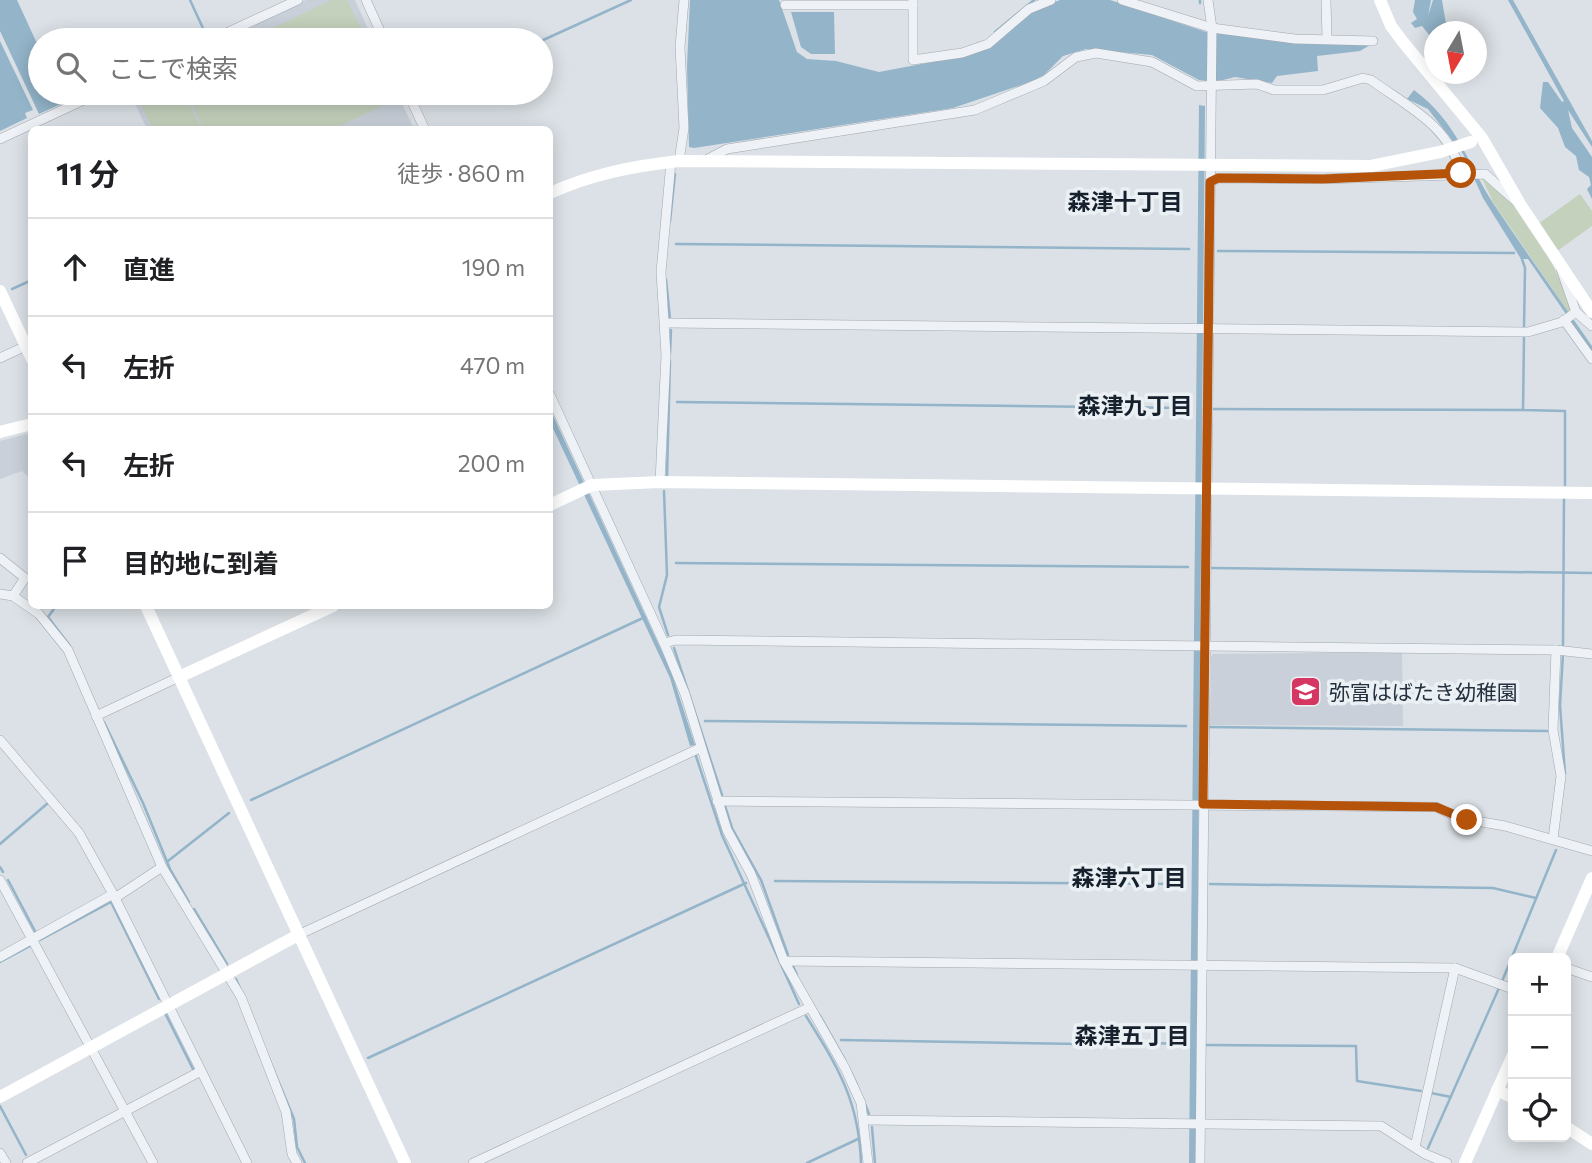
<!DOCTYPE html>
<html lang="ja">
<head>
<meta charset="utf-8">
<style>
	body { margin:0; font-family:Commissioner,"Noto Sans JP",sans-serif; background:#f2f2f2; color:#202124 }
	.controls { position:absolute; right:21px; bottom:21px; display:grid; overflow:hidden; border-radius:10px; box-shadow:0 4px 18px #0003 }
	.controls button { width:63px; height:63px; display:grid; place-items:center; padding:0; border:0; border-bottom:2px solid #e0e0e0; background:#fff; color:#202124; font:35px sans-serif }
	.compass { position:absolute; left:1424px; top:21px; width:63px; height:63px; border-radius:50%; background:#fff; box-shadow:0 4px 18px #0003; rotate:190deg }
	.stop { position:absolute; width:21px; height:21px; margin:-16px; border:5px solid #b45309; border-radius:50%; background:#fff }
	.stop.end { background:#b45309; border-color:#fff; box-shadow:0 2px 7px #0008 }
	.list { margin:0; padding:0; list-style:none }
	h2 { display:flex; justify-content:space-between; align-items:center; height:91px; margin:0; padding:0 28px; font-size:30px }
	h2 small { font-size:23px; font-weight:400; color:#757577 }
	.list li { display:grid; grid-template-columns:46px 1fr auto; gap:21px; align-items:center; box-sizing:border-box; height:98px; padding:0 28px; border-top:2px solid #e0e0e0 }
	.list b { display:block; font-size:26px; white-space:nowrap }
	.list em { font-size:23px; font-style:normal; color:#757577 }
	.icon { flex:none; width:38px; height:38px; fill:none; stroke:currentColor; stroke-width:2; stroke-linecap:round; stroke-linejoin:round }
	.map { position:relative; flex:none; width:1592px; height:1163px; overflow:hidden }
	.search { position:absolute; background:#fff; box-shadow:0 4px 18px #0003; left:28px; top:28px; width:525px; height:77px; display:flex; align-items:center; gap:18px; box-sizing:border-box; padding:0 24px; border-radius:38px; color:#757577; font-size:26px }
	.panel { position:absolute; background:#fff; box-shadow:0 4px 18px #0003; left:28px; top:126px; width:525px; height:483px; border-radius:10px }
	.map>svg:first-child { display:block }
	.built { fill:#c9d0d9 }
	.green { fill:#c4d1bc }
	.water { fill:#93b4c9 }
	.lines { fill:none; stroke-linecap:round; stroke-linejoin:round }
	.stream { stroke:#93b4c9; stroke-width:2.5 }
	.street-casing { stroke:#a0a8b0; stroke-width:10 }
	.street { stroke:#eef1f5; stroke-width:9 }
	.secondary { stroke:#fff; stroke-width:12 }
	.secondary-bridge { stroke:#fff; stroke-width:12 }
	.route { stroke:#b45309; stroke-width:9 }
	.labels { text-anchor:middle; dominant-baseline:central; stroke-width:7; stroke-linejoin:round; paint-order:stroke }
	.poi-label { font-size:21px; fill:#24303d; stroke:#eaf0f4; text-anchor:start }
	.neighbourhood-label { font-size:23px; font-weight:bold; fill:#17212e; stroke:#eaf0f4 }
</style>
</head>
<body>
<div class="map">
<svg width="1592" height="1163" viewBox="0 0 1592 1163">
	<rect width="100%" height="100%" fill="#dbe1e6"/>
	<g class="built">
		<path d="M306,0H355L373,40H219Z"/>
		<path d="M130,93H397L414,129H147Z"/>
		<path d="M31,433V479L22,471L0,479V441Z"/>
		<path d="M1402,652L1403,726L1210,725L1211,657L1213,654Z"/>
	</g>
	<g class="green">
		<path d="M332,0H347L367,40H247Z"/>
		<path d="M135,93H184L202,129H153Z"/>
		<path d="M187,93H392L395,100L333,129L204,130Z"/>
		<path d="M1482,178C1514,183 1564,281 1572,311L1569,313L1493,202Z"/>
		<path d="M1580,194L1592,211V226L1557,251L1538,224Z"/>
	</g>
	<g class="water">
		<path d="M0,0H17L40,50V93H61L65,102L39,114L0,31Z"/>
		<path d="M690,0H779L797,52L807,59L836,61L879,72L964,56L1030,12L1060,0H1110L1206,32L1372,44L1360,51L1317,56L1318,71L1277,76L1272,83L1235,77L1215,82L1199,80L1152,55L1086,49L1063,56L1044,75L1033,81L953,108L694,148L689,147L687,66Z"/>
		<path d="M1415,0H1431L1428,16L1433,0H1442L1447,30L1434,32V41L1422,26L1415,28L1411,23L1417,19L1413,12Z"/>
		<path d="M1508,0H1513L1592,141V147L1568,110L1572,128L1592,157V199L1587,189L1591,185L1589,177L1579,170L1576,156L1565,147L1558,128L1540,108L1543,82H1548L1562,102L1564,101Z"/>
		<path d="M791,12H834L835,54H811L801,47Z"/>
		<path d="M0,41L33,110L25,113L27,118L0,131Z"/>
		<path d="M1414,90C1458,123 1466,161 1493,203C1525,251 1559,298 1592,346V352L1528,259H1521L1483,198L1463,154L1428,109L1407,99Z"/>
		<path d="M1199,105L1205,106L1196,1119V1163H1189Z"/>
		<path d="M550,409L671,671L695,745L690,746L670,678L550,422Z"/>
	</g>
	<g class="lines">
		<g class="stream">
			<path d="M190,0L207,37"/>
			<path d="M1200,0V3"/>
			<path d="M995,32L1034,0"/>
			<path d="M541,41L631,0"/>
			<path d="M417,98L430,93"/>
			<path d="M670,221L675,174"/>
			<path d="M676,244L1189,249"/>
			<path d="M1218,251L1514,253"/>
			<path d="M1522,259L1525,268L1524,328"/>
			<path d="M666,280L670,319"/>
			<path d="M12,289L32,280"/>
			<path d="M1524,338L1523,410L1565,411V485"/>
			<path d="M670,354L671,330"/>
			<path d="M677,402L1189,408"/>
			<path d="M1211,409L1523,410"/>
			<path d="M667,477L670,361"/>
			<path d="M664,491L667,575L659,607L668,635"/>
			<path d="M676,563L1188,567"/>
			<path d="M1212,568L1592,573"/>
			<path d="M56,606L48,617L70,646"/>
			<path d="M1563,645L1564,498"/>
			<path d="M674,648L722,795"/>
			<path d="M1563,654L1560,705L1565,774"/>
			<path d="M705,721L1186,726"/>
			<path d="M104,722L143,803L170,869L189,902"/>
			<path d="M1208,727L1550,731"/>
			<path d="M696,756L722,835L799,1004"/>
			<path d="M251,800L645,617"/>
			<path d="M725,806L732,828L761,880L788,955"/>
			<path d="M0,844L48,803"/>
			<path d="M168,861L229,813"/>
			<path d="M0,867L3,872"/>
			<path d="M8,880L36,933"/>
			<path d="M775,881L1184,884"/>
			<path d="M1210,884L1493,888L1536,898"/>
			<path d="M194,909L227,964"/>
			<path d="M40,940L111,902L159,999"/>
			<path d="M0,962L30,946"/>
			<path d="M793,966L797,975"/>
			<path d="M236,979L294,1119L297,1147L305,1163"/>
			<path d="M1503,979L1556,850"/>
			<path d="M165,1013L194,1071"/>
			<path d="M819,1014L845,1060"/>
			<path d="M806,1016C838,1067 859,1101 861,1163"/>
			<path d="M841,1040L1081,1044L1083,1032L1087,1031L1119,1032V1042L1183,1044"/>
			<path d="M1205,1045L1356,1046L1357,1081L1421,1091"/>
			<path d="M368,1058L746,883"/>
			<path d="M851,1072L857,1085"/>
			<path d="M1431,1093L1451,1097"/>
			<path d="M865,1104L869,1114"/>
			<path d="M0,1106L26,1155"/>
			<path d="M872,1127L875,1163"/>
			<path d="M1428,1148L1499,988"/>
			<path d="M807,1163L858,1139"/>
		</g>
		<defs>
			<g id="street">
				<path d="M366,0L384,40"/>
				<path d="M913,0V60L962,53L988,44L1029,9L1051,0"/>
				<path d="M1122,0L1212,28L1295,39L1373,41"/>
				<path d="M1326,0L1327,38"/>
				<path d="M785,5H913"/>
				<path d="M211,40L298,0"/>
				<path d="M408,93L425,130"/>
				<path d="M0,139L99,93"/>
				<path d="M679,161L684,128L680,47L684,0"/>
				<path d="M704,161L727,149L975,110L1044,81L1076,57L1096,53L1152,62L1197,86L1257,84L1274,90H1323L1363,78L1371,80C1408,107 1449,125 1461,173"/>
				<path d="M1210,182L1218,178L1323,179L1485,174L1518,203"/>
				<path d="M1576,312L1592,326"/>
				<path d="M1564,320L1592,359"/>
				<path d="M666,323L1528,332L1562,322L1576,312L1561,269"/>
				<path d="M0,358L26,346"/>
				<path d="M550,395L664,643L685,694L727,830L751,874L784,961L845,1068L861,1103L868,1163"/>
				<path d="M660,482L666,355L661,272L671,162"/>
				<path d="M0,558L25,578L13,596"/>
				<path d="M0,594L13,596L39,614L68,650L162,867L241,997L286,1112L292,1154L297,1163"/>
				<path d="M664,643L676,640L1556,650L1592,654"/>
				<path d="M96,716L179,677"/>
				<path d="M0,740L79,833L113,894L247,1163"/>
				<path d="M717,801L1436,807L1459,818L1505,826L1592,851"/>
				<path d="M1553,839L1561,776L1553,730L1556,650"/>
				<path d="M0,880L153,1163"/>
				<path d="M115,898L162,867"/>
				<path d="M298,935L700,748"/>
				<path d="M0,957L113,894"/>
				<path d="M784,961L1455,968L1513,989"/>
				<path d="M1566,968L1592,977"/>
				<path d="M865,1120L1381,1126L1425,1154L1447,1163"/>
				<path d="M1415,1147L1455,968"/>
				<path d="M0,1153L6,1163"/>
				<path d="M27,1163L201,1071"/>
				<path d="M473,1163L808,1008"/>
				<path d="M1200,1163L1212,28L1208,0"/>
			</g>
		</defs>
		<use href="#street" class="street-casing"/>
		<use href="#street" class="street"/>
		<g class="secondary">
			<path d="M1380,0L1391,26L1403,42L1482,138L1520,204L1592,312"/>
			<path d="M550,193C592,174 634,166 679,161L1371,166L1440,152"/>
			<path d="M0,291L32,359"/>
			<path d="M0,432L32,424"/>
			<path d="M550,505L592,485L660,482L1592,493"/>
			<path d="M146,606L405,1163"/>
			<path d="M179,677L333,606"/>
			<path d="M1557,958L1592,878"/>
			<path d="M1497,1090L1513,1098"/>
			<path d="M0,1097L298,935"/>
			<path d="M1566,1127L1592,1144"/>
			<path d="M1465,1163L1513,1055"/>
		</g>
		<path class="secondary-bridge" d="M1440,152L1471,142"/>
	</g>
	<g class="lines">
		<path class="route" d="M1461,173L1323,179L1218,178L1210,182L1203,804L1436,807L1467,820"/>
	</g>
	<defs>
		<symbol id="school-square" viewBox="-11 -11 22 22"><rect x="-9" y="-9" width="18" height="18" rx="4" fill="#d53662" stroke="#eaf0f4"/><path d="M0-5L7-2L0 1L-7-2ZM-4 1L0 2.5L4 1V4Q0 6-4 4Z" fill="#fff"/></symbol>
	</defs>
	<g fill-rule="evenodd">
		<use href="#school-square" x="1288" y="674" width="35" height="35"/>
	</g>
	<g class="labels">
		<g class="poi-label">
			<text x="1329" y="691">弥富はばたき幼稚園</text>
		</g>
		<g class="neighbourhood-label">
			<text x="1125" y="201">森津十丁目</text>
			<text x="1135" y="405">森津九丁目</text>
			<text x="1129" y="877">森津六丁目</text>
			<text x="1132" y="1035">森津五丁目</text>
		</g>
	</g>
</svg>
<div class="controls">
<button>+</button>
<button>−</button>
<button><svg class="icon" aria-label="locate" viewBox="0 0 24 24"><circle cx="12" cy="12" r="6"/><path d="M12 2v4M12 18v4M2 12h4M18 12h4"/></svg></button>
</div>
<svg class="compass" viewBox="-18 -18 36 36"><path d="M0-13l5 13h-10z" fill="#e53935"/><path d="M0 13l5-13h-10z" fill="#757577"/></svg>
<div class="stop" style="left:1461px;top:173px"></div>
<div class="stop end" style="left:1467px;top:820px"></div>
<div class="search"><svg class="icon" aria-label="search" viewBox="0 0 24 24"><circle cx="10" cy="10" r="6"/><path d="M15 15l6 6"/></svg>ここで検索</div>
<section class="panel">
<h2>11 分<small>徒歩 · 860 m</small></h2>
<ul class="list">
<li><svg class="icon" aria-label="ahead" viewBox="0 0 24 24"><path d="M12 20V5M6 11l6-6 6 6"/></svg><div><b>直進</b></div><em>190 m</em></li>
<li><svg class="icon" aria-label="left" viewBox="0 0 24 24"><path d="M17 20v-9H6M10 6l-5 5 5 5"/></svg><div><b>左折</b></div><em>470 m</em></li>
<li><svg class="icon" aria-label="left" viewBox="0 0 24 24"><path d="M17 20v-9H6M10 6l-5 5 5 5"/></svg><div><b>左折</b></div><em>200 m</em></li>
<li><svg class="icon" aria-label="arrive" viewBox="0 0 24 24"><path d="M6 21V4h12l-3 4 3 4H6"/></svg><div><b>目的地に到着</b></div></li>
</ul>
</section>
</div>
</body>
</html>
